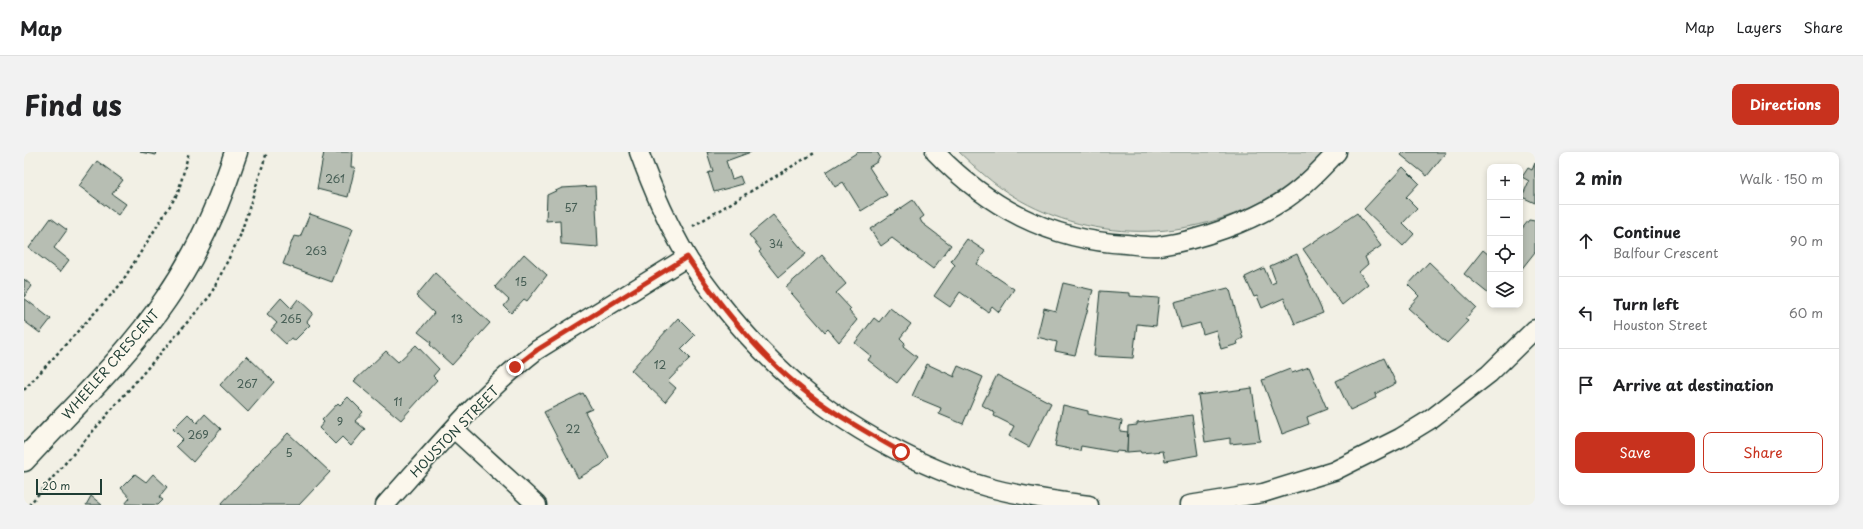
<!DOCTYPE html>
<html lang="en">
<head>
<meta charset="utf-8">
<style>
	body { margin:0; font-family:"Playpen Sans",sans-serif; background:#f2f2f2; color:#202124 }
	.controls { position:absolute; right:12px; top:12px; display:grid; overflow:hidden; border-radius:8px; box-shadow:0 2px 6px #0003 }
	.controls button { width:36px; height:36px; display:grid; place-items:center; padding:0; border:0; border-bottom:1px solid #e0e0e0; background:#fff; color:#202124; font:20px sans-serif }
	.scale { position:absolute; left:12px; bottom:10px; width:66px; box-sizing:border-box; padding-left:4px; border:2px solid #1f3d34; border-top:0; font-size:11px; line-height:14px; white-space:nowrap; color:#1f3d34; -webkit-text-stroke:3px #fbf7ec; paint-order:stroke }
	.stop { position:absolute; width:12px; height:12px; margin:-9px; border:3px solid #c8321e; border-radius:50%; background:#fff }
	.stop.end { background:#c8321e; border-color:#fff; box-shadow:0 1px 4px #0008 }
	.list { margin:0; padding:0; list-style:none }
	h2 { display:flex; justify-content:space-between; align-items:center; height:52px; margin:0; padding:0 16px; font-size:17px }
	h2 small { font-size:13px; font-weight:400; color:#757577 }
	.list li { display:grid; grid-template-columns:26px 1fr auto; gap:12px; align-items:center; box-sizing:border-box; height:72px; padding:0 16px; border-top:1px solid #e0e0e0 }
	.list b { display:block; font-size:15px; white-space:nowrap }
	.list p { margin:0; font-size:13px; white-space:nowrap; color:#757577 }
	.list em { font-size:13px; font-style:normal; color:#757577 }
	.actions { display:flex; gap:8px; padding:12px 16px }
	.actions a { flex:1; padding:9px 0; border:1px solid #c8321e; border-radius:8px; text-align:center; font-size:14px; color:#c8321e }
	.actions .main { background:#c8321e; color:#fff }
	.icon { flex:none; width:22px; height:22px; fill:none; stroke:currentColor; stroke-width:2; stroke-linecap:round; stroke-linejoin:round }
	.map { position:relative; flex:none; width:1511px; height:353px; overflow:hidden; border-radius:8px }
	header { display:flex; align-items:center; gap:24px; box-sizing:border-box; height:56px; padding:0 20px; background:#fff; border-bottom:1px solid #e0e0e0 }
	header strong { font-size:19px }
	nav { display:flex; gap:22px; margin-inline-start:auto; font-size:14px }
	.intro { display:flex; align-items:center; justify-content:space-between; box-sizing:border-box; height:96px; padding:0 24px }
	h1 { margin:0; font-size:28px }
	.button { padding:10px 18px; border-radius:8px; background:#c8321e; color:#fff; font-size:14px; font-weight:700 }
	main { display:flex; gap:24px; padding:0 24px }
	aside { flex:1; background:#fff; border-radius:8px; box-shadow:0 2px 6px #0003 }
	.map>svg:first-child { display:block }
	.green { fill:#cfd2c8; stroke:#77887e }
	.building { fill:#b7beb3; stroke:#1f3d34 }
	.lines { fill:none; stroke-linecap:round; stroke-linejoin:round }
	.street-casing { stroke:#1f3d34; stroke-width:21 }
	.secondary-casing { stroke:#1f3d34; stroke-width:25 }
	.path { stroke:#1f3d34; stroke-width:2.5; stroke-dasharray:3 3; stroke-linecap:butt }
	.street { stroke:#fbf7ec; stroke-width:18 }
	.secondary { stroke:#fbf7ec; stroke-width:22 }
	.route { stroke:#c8321e; stroke-width:5 }
	.labels { text-anchor:middle; dominant-baseline:central; stroke-width:3; stroke-linejoin:round; paint-order:stroke }
	.number-label { font-size:11px; fill:#455d54 }
	.street-label { font-size:13px; fill:#1f3d34; stroke:#fbf7ec }
</style>
</head>
<body>
<header>
<strong>Map</strong>
<nav><a>Map</a><a>Layers</a><a>Share</a></nav>
</header>
<div class="intro"><h1>Find us</h1><a class="button">Directions</a></div>
<main>
<div class="map">
<svg width="1511" height="353" viewBox="0 0 1511 353">
	<rect width="100%" height="100%" fill="#f2f0e5"/>
	<filter id="ink" filterUnits="userSpaceOnUse"><feTurbulence type="fractalNoise" baseFrequency=".025" numOctaves="2"/><feDisplacementMap in="SourceGraphic" scale="8" xChannelSelector="R" yChannelSelector="G"/><feConvolveMatrix kernelMatrix="1 2 1 2 8 2 1 2 1" color-interpolation-filters="sRGB"/></filter>
	<g filter="url(#ink)">
		<path class="green" d="M935,0H1301C1287,13 1273,27 1257,38C1177,90 1071,94 989,44C969,32 952,16 935,0Z"/>
		<g class="building">
			<path d="M116,0H133L132,3Z"/>
			<path d="M300,0H328L327,15H331L324,45L293,37Z"/>
			<path d="M683,0H727L702,9L708,27L716,24L719,32L690,40L684,21L689,19Z"/>
			<path d="M834,0H853L856,5L853,10L845,15L863,43L837,59L819,30L811,35L802,20Z"/>
			<path d="M1379,0H1422L1403,24L1377,3Z"/>
			<path d="M73,9L99,28L88,42L102,52L94,63L55,34Z"/>
			<path d="M1511,11V51L1498,45L1505,29L1498,25L1504,16L1508,18Z"/>
			<path d="M1379,15L1395,31L1382,45L1393,56L1379,71L1390,82L1379,94L1340,57Z"/>
			<path d="M571,34L574,95L537,92L536,68L522,69L523,43L538,36Z"/>
			<path d="M889,48L900,64L896,67L898,71L927,93L909,117L868,86L857,94L846,77Z"/>
			<path d="M1333,61L1357,94L1341,105L1344,112L1335,120L1344,132L1318,153L1279,97Z"/>
			<path d="M286,62L329,77L308,130L259,112L270,84L276,85Z"/>
			<path d="M749,63L782,102L755,125L735,100L737,98L725,83Z"/>
			<path d="M27,66L43,78L30,96L45,108L36,120L5,96Z"/>
			<path d="M1505,68L1511,69V100L1496,119V79Z"/>
			<path d="M943,87L961,99L953,112L990,137L975,160L968,154L964,160L936,140L926,155L910,144L931,113L927,109Z"/>
			<path d="M1459,98L1465,103L1466,101V143L1440,122Z"/>
			<path d="M500,102L523,123L503,149L500,147L487,161L480,154L485,148L471,135Z"/>
			<path d="M1273,102L1299,161L1271,172L1260,146L1238,156L1233,144L1230,145L1221,125L1240,116L1247,132L1252,130L1246,114Z"/>
			<path d="M798,103L822,132L812,141L827,157L825,159L833,168L815,190L804,177L801,180L762,135Z"/>
			<path d="M1405,110L1452,155L1441,167L1444,169L1423,191L1384,156L1395,144L1384,133Z"/>
			<path d="M411,121L466,171L428,213L406,193L407,190L394,180L410,161L392,144Z"/>
			<path d="M0,127L8,134L0,145Z"/>
			<path d="M1039,131L1069,138L1051,203L1031,199L1033,190L1013,185L1020,156L1032,159Z"/>
			<path d="M1204,136L1206,138L1219,186L1213,189L1214,192L1197,197L1192,178L1179,182L1176,171L1157,176L1150,150Z"/>
			<path d="M1076,139L1106,141V144L1135,146L1132,174L1113,172L1109,206L1070,204Z"/>
			<path d="M0,146L27,167L16,181L0,169Z"/>
			<path d="M257,146L267,156L274,147L289,161L283,170L286,173L271,188L267,186L262,192L247,178L253,171L243,162Z"/>
			<path d="M866,156L887,172L876,186L881,191L879,194L893,205L873,231L844,208L847,204L831,191L850,166L855,170Z"/>
			<path d="M654,166L671,183L657,197L666,206L644,229L652,236L641,250L607,218Z"/>
			<path d="M392,193L415,217L409,224L413,228L377,268L330,229L362,199L374,210Z"/>
			<path d="M223,204L250,230L224,260L196,233Z"/>
			<path d="M1360,206L1372,231L1351,242L1352,246L1326,258L1312,229Z"/>
			<path d="M903,212L931,225L930,223L934,214L959,225L939,272L915,262L917,256L888,244Z"/>
			<path d="M1285,215L1303,257L1283,265L1285,272L1258,282L1238,228L1266,217L1268,221Z"/>
			<path d="M973,223L1027,251L1005,295L985,284L990,274L970,264L971,261L958,253Z"/>
			<path d="M1228,236L1236,289L1206,292V286L1181,290L1174,243Z"/>
			<path d="M559,241L568,257L561,260L585,305L577,313L554,326L520,260Z"/>
			<path d="M324,245L339,260L331,269L341,277L327,294L318,285L311,292L295,276L300,270L298,268L314,251L316,253Z"/>
			<path d="M1039,253L1064,259V262L1098,269L1096,279L1104,280L1103,300L1092,299V300L1057,294L1056,299L1031,294Z"/>
			<path d="M164,262L173,271L181,262L197,277L169,310L152,294L159,287L149,277Z"/>
			<path d="M1168,263L1174,303L1141,309L1139,299L1117,301L1116,299L1103,300L1104,274L1113,273V271Z"/>
			<path d="M264,281L306,320L275,353H196Z"/>
			<path d="M111,322L122,330L129,322L143,335L135,345L139,348L134,353L101,352L106,346L97,336Z"/>
			<path d="M67,344L78,353H62Z"/>
		</g>
		<g class="lines">
			<defs>
				<g id="street">
					<path d="M615,0C628,36 643,71 663,105C673,121 685,137 697,152C719,180 744,207 772,231C821,275 900,317 963,335C996,344 1031,349 1065,353"/>
					<path d="M911,0C964,55 1025,88 1102,92C1112,93 1125,95 1135,94C1176,88 1227,70 1262,47C1281,34 1297,17 1313,0"/>
					<path d="M430,277L513,353"/>
					<path d="M361,353C409,300 456,242 513,198L663,105"/>
					<path d="M1165,353L1239,341L1310,319L1376,286L1407,267L1465,222L1511,177"/>
				</g>
				<path id="secondary" d="M0,308C48,256 102,206 142,147C174,101 195,53 212,0"/>
			</defs>
			<use href="#street" class="street-casing"/>
			<use href="#secondary" class="secondary-casing"/>
			<g class="path">
				<path d="M669,74L792,0"/>
				<path d="M0,238L96,133L154,41L165,0"/>
				<path d="M5,353L186,144L216,84L243,0"/>
			</g>
			<use href="#street" class="street"/>
			<use href="#secondary" class="secondary"/>
		</g>
	</g>
	<g class="lines" filter="url(#ink)">
		<path class="route" d="M491,215L513,198L663,105C694,151 729,196 772,232C804,259 841,279 877,300"/>
	</g>
	<g class="labels">
		<g class="number-label">
			<text x="311" y="26">261</text>
			<text x="547" y="55">57</text>
			<text x="752" y="91">34</text>
			<text x="292" y="98">263</text>
			<text x="497" y="129">15</text>
			<text x="267" y="166">265</text>
			<text x="433" y="166">13</text>
			<text x="636" y="212">12</text>
			<text x="223" y="231">267</text>
			<text x="374" y="249">11</text>
			<text x="316" y="269">9</text>
			<text x="549" y="276">22</text>
			<text x="174" y="282">269</text>
			<text x="265" y="300">5</text>
		</g>
		<g class="street-label">
			<text transform="translate(86 212) rotate(-49)">WHEELER CRESCENT</text>
			<text transform="translate(430 279) rotate(-46)">HOUSTON STREET</text>
		</g>
	</g>
</svg>
<div class="controls">
<button>+</button>
<button>−</button>
<button><svg class="icon" aria-label="locate" viewBox="0 0 24 24"><circle cx="12" cy="12" r="6"/><path d="M12 2v4M12 18v4M2 12h4M18 12h4"/></svg></button>
<button><svg class="icon" aria-label="layers" viewBox="0 0 24 24"><path d="M12 4l9 5-9 5-9-5zM3 14l9 5 9-5"/></svg></button>
</div>
<div class="scale">20 m</div>
<div class="stop" style="left:877px;top:300px"></div>
<div class="stop end" style="left:491px;top:215px"></div>
</div>
<aside>
<h2>2 min<small>Walk · 150 m</small></h2>
<ul class="list">
<li><svg class="icon" aria-label="ahead" viewBox="0 0 24 24"><path d="M12 20V5M6 11l6-6 6 6"/></svg><div><b>Continue</b><p>Balfour Crescent</p></div><em>90 m</em></li>
<li><svg class="icon" aria-label="left" viewBox="0 0 24 24"><path d="M17 20v-9H6M10 6l-5 5 5 5"/></svg><div><b>Turn left</b><p>Houston Street</p></div><em>60 m</em></li>
<li><svg class="icon" aria-label="arrive" viewBox="0 0 24 24"><path d="M6 21V4h12l-3 4 3 4H6"/></svg><div><b>Arrive at destination</b></div></li>
</ul>
<div class="actions"><a class="main">Save</a><a>Share</a></div>
</aside>
</main>
</body>
</html>
